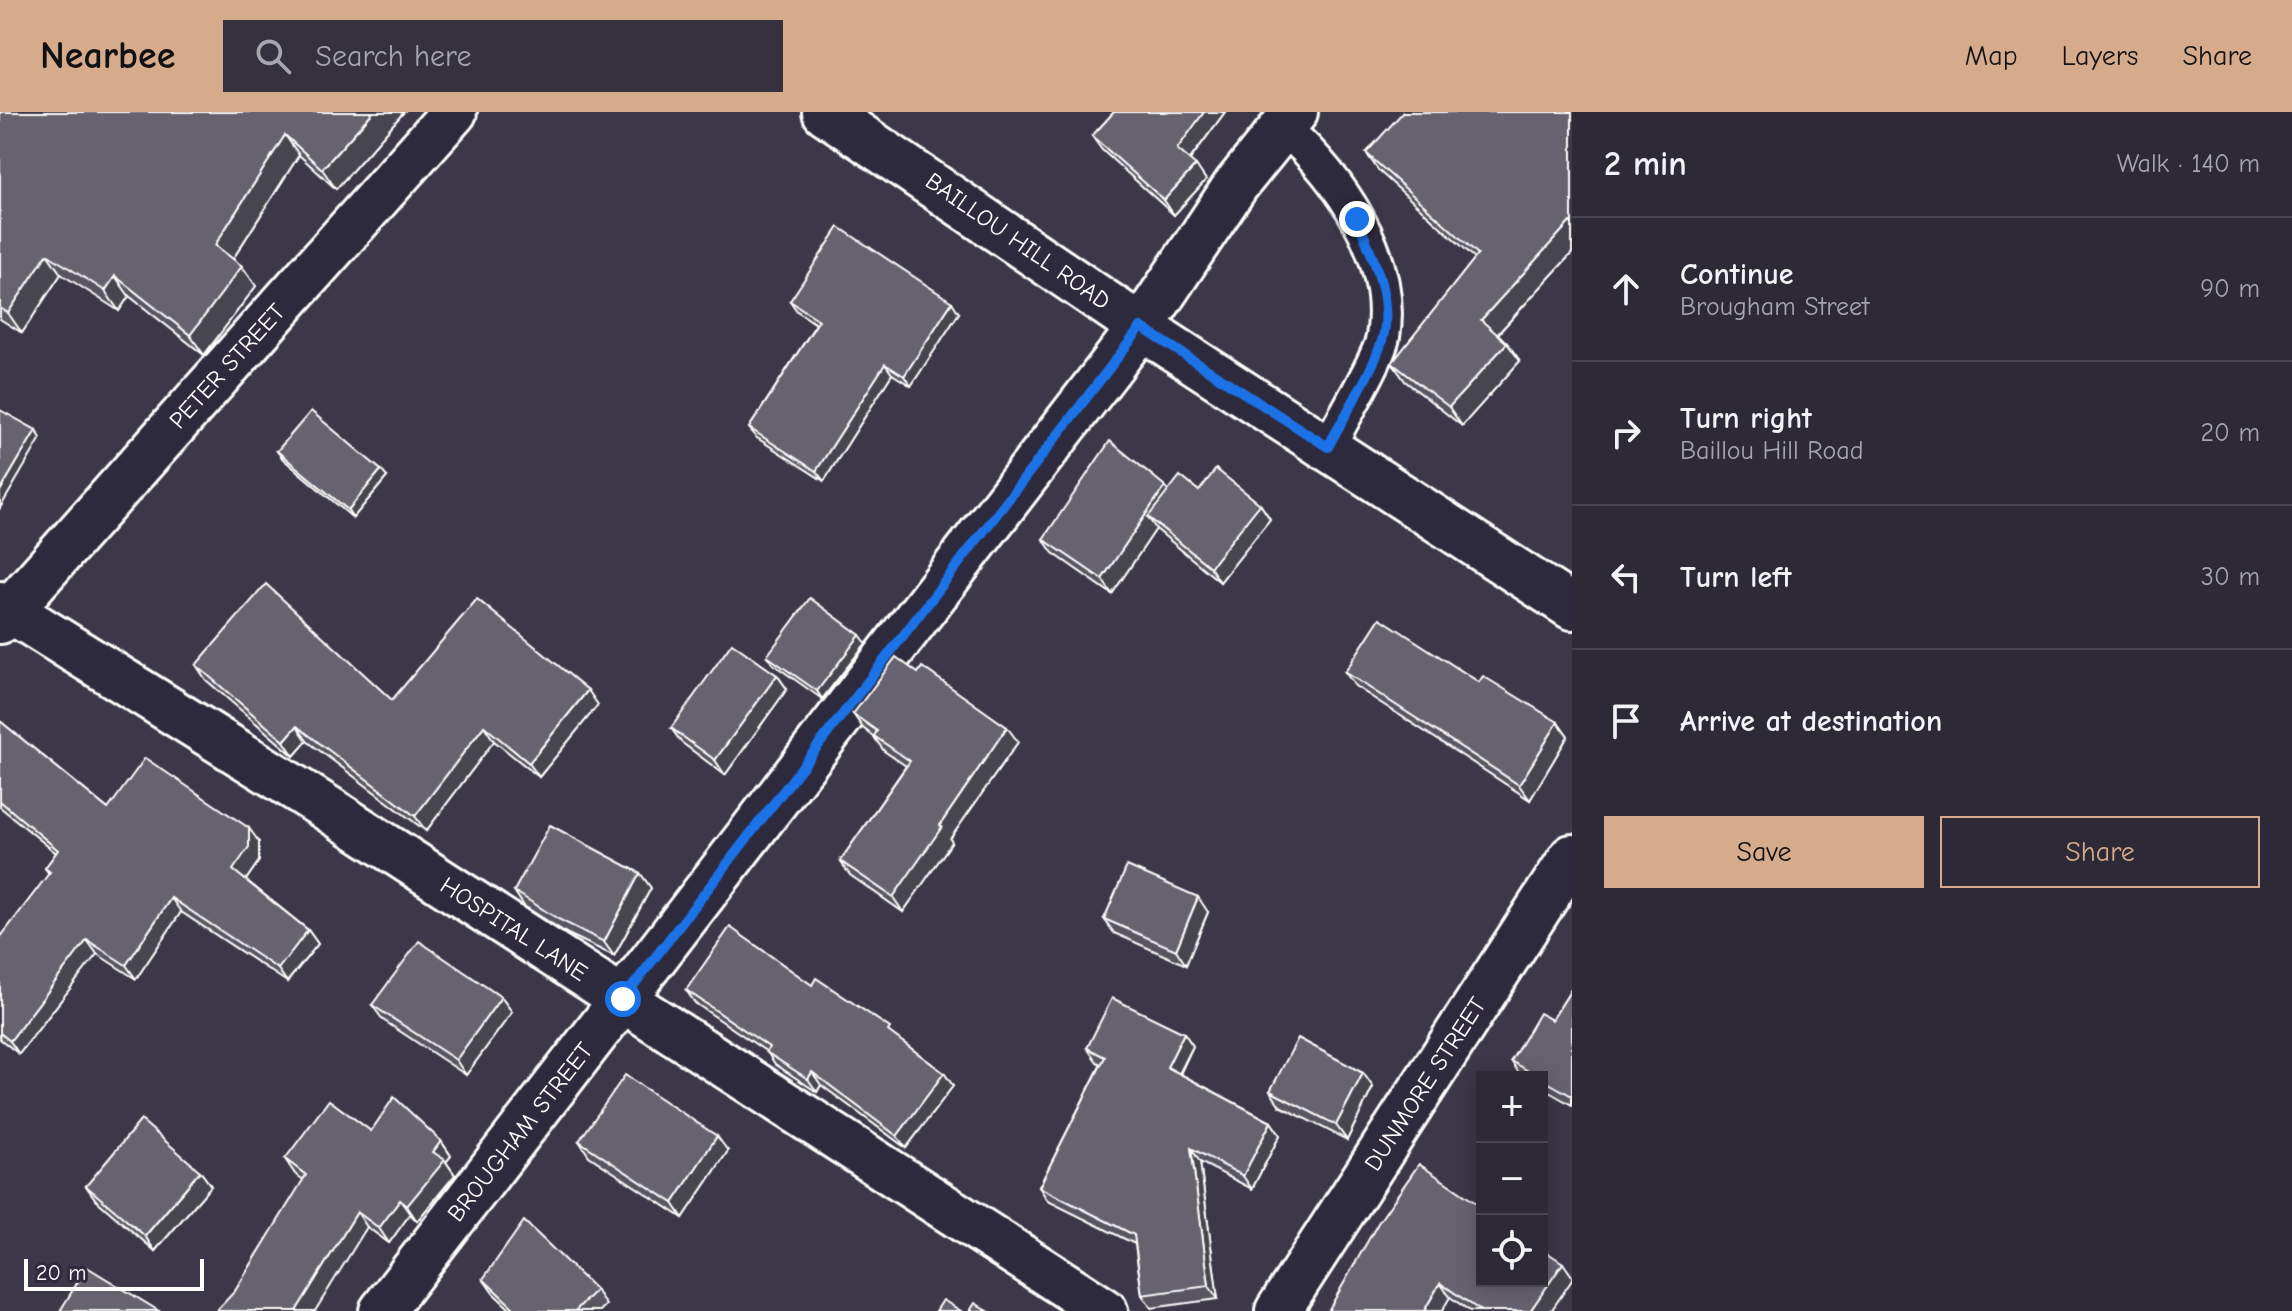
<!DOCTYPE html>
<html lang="en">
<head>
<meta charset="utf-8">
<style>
	body { margin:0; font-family:"Comic Neue",sans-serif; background:#35313f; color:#f1f3f6 }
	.controls { position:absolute; right:24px; bottom:24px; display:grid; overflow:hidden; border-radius:0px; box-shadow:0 4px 20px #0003 }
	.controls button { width:72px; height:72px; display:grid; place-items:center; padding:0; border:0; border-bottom:2px solid #484552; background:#2d2937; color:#f1f3f6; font:40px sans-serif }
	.scale { position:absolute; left:24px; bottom:20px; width:180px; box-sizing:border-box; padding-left:8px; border:4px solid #fff; border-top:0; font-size:22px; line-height:28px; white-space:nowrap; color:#fff; -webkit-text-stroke:6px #2f2a3d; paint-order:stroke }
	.stop { position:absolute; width:24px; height:24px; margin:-18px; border:6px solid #1a73e8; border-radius:50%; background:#fff }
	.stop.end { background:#1a73e8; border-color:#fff; box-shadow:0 2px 8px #0008 }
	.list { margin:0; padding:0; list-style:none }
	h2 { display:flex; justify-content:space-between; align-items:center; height:104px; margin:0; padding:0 32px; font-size:34px }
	h2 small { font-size:26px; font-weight:400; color:#a7a6ad }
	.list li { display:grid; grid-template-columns:52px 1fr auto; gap:24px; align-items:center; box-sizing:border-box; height:144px; padding:0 32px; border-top:2px solid #484552 }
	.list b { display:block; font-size:30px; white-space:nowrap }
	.list p { margin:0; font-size:26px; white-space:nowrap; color:#a7a6ad }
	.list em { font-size:26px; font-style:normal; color:#a7a6ad }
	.actions { display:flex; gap:16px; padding:24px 32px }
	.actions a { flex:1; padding:18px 0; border:2px solid #d6ab8b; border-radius:0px; text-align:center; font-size:28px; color:#d6ab8b }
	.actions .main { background:#d6ab8b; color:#111 }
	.icon { flex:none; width:44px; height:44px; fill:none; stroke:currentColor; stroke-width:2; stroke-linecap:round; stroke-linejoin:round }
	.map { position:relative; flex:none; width:1572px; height:1199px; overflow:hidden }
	header { display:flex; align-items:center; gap:48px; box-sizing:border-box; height:112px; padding:0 40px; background:#d6ab8b; color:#111 }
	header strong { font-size:38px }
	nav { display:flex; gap:44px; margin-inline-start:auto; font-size:28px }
	.search { width:560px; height:72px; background:#35313f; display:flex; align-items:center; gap:20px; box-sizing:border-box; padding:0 28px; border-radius:0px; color:#a7a6ad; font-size:30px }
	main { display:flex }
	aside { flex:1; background:#2d2937 }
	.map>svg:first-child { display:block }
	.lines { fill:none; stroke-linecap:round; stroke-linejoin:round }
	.lane-casing { stroke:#fff; stroke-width:38 }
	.street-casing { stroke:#fff; stroke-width:50 }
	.primary-casing { stroke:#fff; stroke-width:50 }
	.lane { stroke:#2f2a3d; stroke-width:32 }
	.street { stroke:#2f2a3d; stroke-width:44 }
	.primary { stroke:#2f2a3d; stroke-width:44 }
	.wall { fill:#585460; stroke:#fff; stroke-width:2 }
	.shaded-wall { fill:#47454e; stroke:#fff; stroke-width:2 }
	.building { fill:#666270; stroke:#fff; stroke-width:2 }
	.route { stroke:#1a73e8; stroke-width:10 }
	.labels { text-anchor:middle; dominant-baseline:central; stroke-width:7; stroke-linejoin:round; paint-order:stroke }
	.street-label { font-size:24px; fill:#fff; stroke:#2f2a3d }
</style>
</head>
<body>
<header>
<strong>Nearbee</strong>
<div class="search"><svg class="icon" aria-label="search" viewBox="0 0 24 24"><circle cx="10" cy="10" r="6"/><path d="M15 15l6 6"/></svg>Search here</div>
<nav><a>Map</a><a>Layers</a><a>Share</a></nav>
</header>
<main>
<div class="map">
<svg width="1572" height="1199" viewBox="0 0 1572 1199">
	<rect width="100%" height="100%" fill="#3c3749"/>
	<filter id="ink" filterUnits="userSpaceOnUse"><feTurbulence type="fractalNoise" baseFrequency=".0125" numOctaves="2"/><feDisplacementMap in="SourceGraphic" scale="16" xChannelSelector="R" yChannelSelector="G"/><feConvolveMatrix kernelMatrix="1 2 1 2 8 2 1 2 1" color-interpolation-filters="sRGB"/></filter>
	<g filter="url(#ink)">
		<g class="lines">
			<defs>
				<path id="lane" d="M1283,15C1339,65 1396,145 1383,225C1379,247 1340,311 1328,335"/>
				<g id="street">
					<path d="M0,492L327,696L1105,1199"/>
					<path d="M0,509L454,0"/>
					<path d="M382,1199L1141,215L1236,73L1295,0"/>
					<path d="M1278,1199L1572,745"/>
				</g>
				<path id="primary" d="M825,0L1141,215L1572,495"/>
			</defs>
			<use href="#lane" class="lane-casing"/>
			<use href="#street" class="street-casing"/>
			<use href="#primary" class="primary-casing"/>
			<use href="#lane" class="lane"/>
			<use href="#street" class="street"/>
			<use href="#primary" class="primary"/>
		</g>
		<g class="wall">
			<path d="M0,0H404L336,77L299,43L233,147L256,174L204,243L129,184L119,199L61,162L22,221L0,207Z"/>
			<path d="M1114,0H1225L1190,48L1206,68L1174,103L1102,38L1092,24Z"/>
			<path d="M1572,0V141L1498,222L1507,231L1520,249L1462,314L1405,269L1392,251L1475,146L1379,59L1366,41Z"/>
			<path d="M790,189L959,201L911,274L892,262L824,369L757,326L749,316L816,212L797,199Z"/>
			<path d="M277,339L387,365L353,406L283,347Z"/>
			<path d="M1165,374L1169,379H1199L1260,392L1270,407L1220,470L1156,417L1112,482L1053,441L1043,427Z"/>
			<path d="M866,531L822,587L773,552L767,544Z"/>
			<path d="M196,553L392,588L598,593L539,665L494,629L426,719L307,629L294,644L206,568Z"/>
			<path d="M1345,560L1558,610L1568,624L1530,688L1355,574Z"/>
			<path d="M777,563L787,577L725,663L681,630L671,616Z"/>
			<path d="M853,602L1018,630L950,727L952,730L903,800L850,763L840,749L906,654L884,639L874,625L863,616Z"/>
			<path d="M0,609L108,697L259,730V749L246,768L308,818L318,832L287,870L181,800L136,867L97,842L19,942L0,927V826L49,762L45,756L56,741L0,695Z"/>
			<path d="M640,761L651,776L614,844L568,822L524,794L514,779Z"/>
			<path d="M1208,800L1186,853L1114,821L1104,807Z"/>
			<path d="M1572,876V993L1542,976V965H1523L1521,964L1511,949L1552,908Z"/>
			<path d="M686,878L898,927L944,961L953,974L906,1036L821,973L817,980L775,952L767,940L695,891Z"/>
			<path d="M501,885L512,900L466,963L383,908L372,893Z"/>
			<path d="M1184,921L1193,934L1180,962L1271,1010L1280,1023L1252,1077L1200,1050L1218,1187L1151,1196L1142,1183L1135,1132L1048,1089L1039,1075L1101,952L1097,950L1087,936Z"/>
			<path d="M1363,961L1373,975L1347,1028L1280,994L1270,979Z"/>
			<path d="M371,1019L441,1029L451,1044L446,1050L455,1063L417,1109L410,1102L389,1131L367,1115L235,1179L304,1068L295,1062L285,1047Z"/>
			<path d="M579,1029L728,1039L683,1106L589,1044Z"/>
			<path d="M200,1059L211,1074L155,1139L96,1088L86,1074Z"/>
			<path d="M1378,1111L1551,1199H1470L1450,1185Z"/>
			<path d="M483,1167L596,1178L606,1193L600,1199H512L493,1181Z"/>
		</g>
		<g class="shaded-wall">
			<path d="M373,0H404L336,77L322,57Z"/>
			<path d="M1204,0H1225L1187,51L1177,37Z"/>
			<path d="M285,23L299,43L229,153L215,133Z"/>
			<path d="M1196,53L1206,68L1174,103L1164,88Z"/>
			<path d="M1570,110L1572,112V141L1494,226L1481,208Z"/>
			<path d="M47,142L61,162L22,221L8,201Z"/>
			<path d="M242,154L256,174L204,243L190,223Z"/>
			<path d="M115,164L129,184L119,199L105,179Z"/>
			<path d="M952,190L959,201L911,274L904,264Z"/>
			<path d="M1507,231L1520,249L1462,314L1449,295Z"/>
			<path d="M885,252L892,262L824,369L816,359Z"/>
			<path d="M36,318L41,326L0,396V379Z"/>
			<path d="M381,358L387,365L353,406L348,398Z"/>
			<path d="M1165,374L1175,388L1148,405L1156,417L1112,482L1102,467Z"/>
			<path d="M1260,392L1270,407L1220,470L1210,455Z"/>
			<path d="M860,523L866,531L822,587L817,579Z"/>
			<path d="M777,563L787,577L725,663L715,648Z"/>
			<path d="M588,578L598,593L539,665L529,651Z"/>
			<path d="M1558,610L1568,624L1530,688L1519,673Z"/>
			<path d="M297,614L307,629L294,644L284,629Z"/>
			<path d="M484,614L494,629L426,719L415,704Z"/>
			<path d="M1007,615L1018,630L950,727L952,730L903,800L893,785L940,713Z"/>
			<path d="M249,716L259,730V749L243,772L233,758Z"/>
			<path d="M640,761L651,776L614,844L604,830Z"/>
			<path d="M1198,785L1208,800L1186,853L1176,838Z"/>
			<path d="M171,786L181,800L136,867L126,853Z"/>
			<path d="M308,818L318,832L287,870L278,857Z"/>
			<path d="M87,828L97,842L19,942L10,929Z"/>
			<path d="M501,885L512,900L466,963L456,948Z"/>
			<path d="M1184,921L1193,934L1176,968L1167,955Z"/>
			<path d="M812,960L821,973L817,980L808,967Z"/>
			<path d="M944,961L953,974L906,1036L897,1024Z"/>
			<path d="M1363,961L1373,975L1347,1028L1336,1013Z"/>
			<path d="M1271,1010L1280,1023L1252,1077L1243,1064Z"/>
			<path d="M717,1024L728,1039L683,1106L673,1091Z"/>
			<path d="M441,1029L451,1044L446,1050L455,1063L417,1109L407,1094L433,1040Z"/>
			<path d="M1191,1036L1200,1050L1218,1187L1209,1174Z"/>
			<path d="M200,1059L211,1074L155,1139L145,1124Z"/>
			<path d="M400,1088L410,1102L389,1131L379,1116Z"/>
			<path d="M357,1100L367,1115L315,1199H296Z"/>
			<path d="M1563,1151L1572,1164V1168L1551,1199H1530Z"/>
			<path d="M1440,1171L1450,1185L1442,1199H1424Z"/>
		</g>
		<g class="building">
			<path d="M0,0H373L322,57L285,23L215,133L242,154L190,223L115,164L105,179L47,142L8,201L0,196Z"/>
			<path d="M1114,0H1204L1177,37L1196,53L1164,88L1092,24Z"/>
			<path d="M1403,0H1572V111L1570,110L1481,208L1507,231L1449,295L1392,251L1478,142L1366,41Z"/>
			<path d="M839,115L952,190L904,264L885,252L816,359L749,316L819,208L790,189Z"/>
			<path d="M0,298L36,318L0,379Z"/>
			<path d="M311,299L381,358L348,398L277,339Z"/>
			<path d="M1110,329L1165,374L1102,467L1043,427Z"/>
			<path d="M1216,357L1260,392L1210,455L1148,405L1180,364L1199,379Z"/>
			<path d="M266,472L392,588L477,487L588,578L529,651L484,614L415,704L297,614L284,629L196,553Z"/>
			<path d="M810,486L860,523L817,579L767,544Z"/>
			<path d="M1380,506L1479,570L1483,564L1558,610L1519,673L1345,560Z"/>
			<path d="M732,531L777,563L715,648L671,616Z"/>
			<path d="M896,545L918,561L922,555L1007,615L940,713L942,715L893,785L840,749L910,649L874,624L877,619L853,602Z"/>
			<path d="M0,609L108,697L145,646L249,716V735L233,758L308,818L278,857L171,786L126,853L87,828L10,929L0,921V826L50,760L45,756L58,738L0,689Z"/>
			<path d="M550,713L640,761L604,830L558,807L514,779Z"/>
			<path d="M1127,754L1198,785L1176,838L1104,807Z"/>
			<path d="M730,815L812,873L816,866L890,916L888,919L944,961L897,1024L812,960L808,967L766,940L769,935L686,878Z"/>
			<path d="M419,829L501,885L456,948L372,893Z"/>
			<path d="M1572,876V984L1542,967V965H1539L1511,949L1539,901L1552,908Z"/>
			<path d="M1112,886L1184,921L1167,955L1271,1010L1243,1064L1191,1036L1209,1174L1142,1183L1134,1123L1039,1075L1105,945L1087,936Z"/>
			<path d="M1298,926L1363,961L1336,1013L1270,979Z"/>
			<path d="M625,963L717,1024L673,1091L579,1029Z"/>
			<path d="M394,985L441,1029L433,1040L445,1048L407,1094L400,1088L379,1116L357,1100L296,1199H216L235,1179L306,1063L285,1047L329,988L371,1019Z"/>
			<path d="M141,1008L200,1059L145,1124L86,1074Z"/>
			<path d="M1419,1052L1482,1095V1169H1542V1137L1563,1151L1530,1199H1481L1440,1171L1424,1199H1328L1378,1111Z"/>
			<path d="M524,1109L596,1178L575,1199H517L483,1167Z"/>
			<path d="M87,1155L159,1199H60Z"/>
			<path d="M943,1188L961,1199H936Z"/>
			<path d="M975,1191L988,1199H970Z"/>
		</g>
	</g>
	<g class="lines" filter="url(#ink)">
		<path class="route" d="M623,887L1141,215L1328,335C1344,304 1372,261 1382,229C1394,189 1372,142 1357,107"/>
	</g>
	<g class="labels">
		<g class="street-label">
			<text transform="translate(1018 129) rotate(35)">BAILLOU HILL ROAD</text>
			<text transform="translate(227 254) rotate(-48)">PETER STREET</text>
			<text transform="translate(514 817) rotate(33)">HOSPITAL LANE</text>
			<text transform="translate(1425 972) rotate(-57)">DUNMORE STREET</text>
			<text transform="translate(520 1020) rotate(-52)">BROUGHAM STREET</text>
		</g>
	</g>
</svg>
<div class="controls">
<button>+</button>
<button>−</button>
<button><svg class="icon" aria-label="locate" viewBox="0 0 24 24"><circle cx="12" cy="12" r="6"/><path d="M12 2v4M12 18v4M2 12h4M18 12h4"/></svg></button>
</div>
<div class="scale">20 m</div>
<div class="stop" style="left:623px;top:887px"></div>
<div class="stop end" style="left:1357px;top:107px"></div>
</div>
<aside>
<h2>2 min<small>Walk · 140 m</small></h2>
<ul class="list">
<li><svg class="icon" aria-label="ahead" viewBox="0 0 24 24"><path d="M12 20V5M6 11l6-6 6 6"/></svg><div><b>Continue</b><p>Brougham Street</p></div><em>90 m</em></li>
<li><svg class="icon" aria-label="right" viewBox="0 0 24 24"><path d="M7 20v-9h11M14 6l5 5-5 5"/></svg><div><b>Turn right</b><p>Baillou Hill Road</p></div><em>20 m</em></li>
<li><svg class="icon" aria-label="left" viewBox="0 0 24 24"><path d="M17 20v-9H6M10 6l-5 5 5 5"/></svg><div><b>Turn left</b></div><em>30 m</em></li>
<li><svg class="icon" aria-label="arrive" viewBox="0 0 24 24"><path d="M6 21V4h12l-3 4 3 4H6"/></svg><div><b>Arrive at destination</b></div></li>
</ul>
<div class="actions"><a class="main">Save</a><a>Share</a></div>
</aside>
</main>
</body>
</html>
